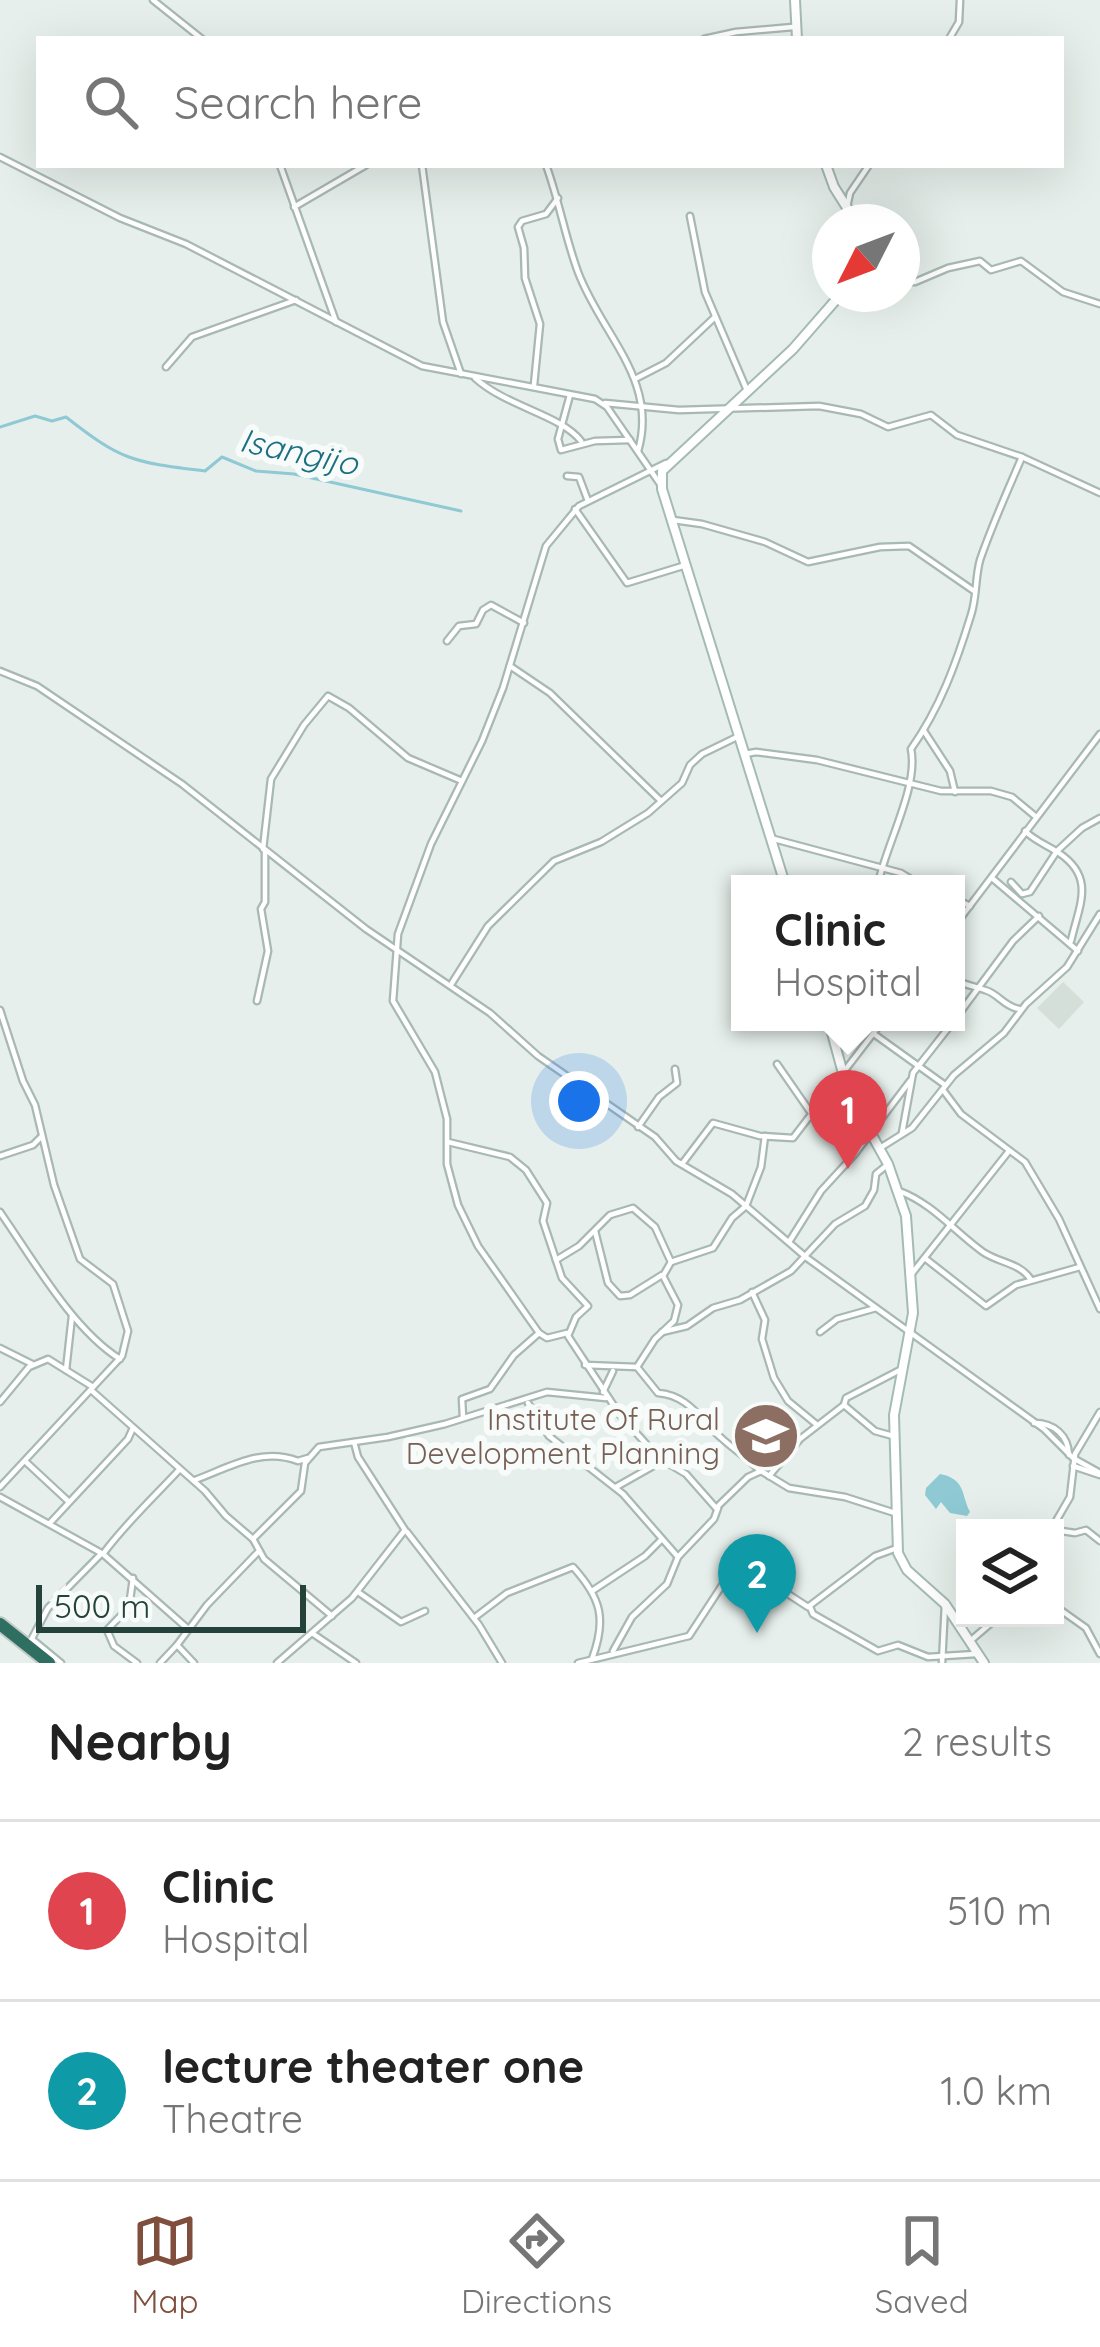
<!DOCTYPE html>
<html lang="en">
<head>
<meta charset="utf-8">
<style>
	body { margin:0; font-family:Quicksand,sans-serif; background:#f2f2f2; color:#222 }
	.controls { position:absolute; right:36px; bottom:36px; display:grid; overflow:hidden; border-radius:0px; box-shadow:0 12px 48px #0002 }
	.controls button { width:108px; height:108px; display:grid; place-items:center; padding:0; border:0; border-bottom:3px solid #e0e0e0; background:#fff; color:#222; font:60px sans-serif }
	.compass { position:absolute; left:812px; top:204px; width:108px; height:108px; border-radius:50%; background:#fff; box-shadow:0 12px 48px #0002; rotate:228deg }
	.scale { position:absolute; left:36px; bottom:30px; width:270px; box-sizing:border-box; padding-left:12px; border:6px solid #24423a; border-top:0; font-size:33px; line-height:42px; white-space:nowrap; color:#24423a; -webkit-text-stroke:9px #f7fbf9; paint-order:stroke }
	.you { position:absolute; left:579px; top:1101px; width:42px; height:42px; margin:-30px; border:9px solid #fff; border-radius:50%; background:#1a73e8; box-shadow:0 0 0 18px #1a73e833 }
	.badge { display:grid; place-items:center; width:78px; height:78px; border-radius:50%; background:#804e3d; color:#fff; font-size:39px; font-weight:700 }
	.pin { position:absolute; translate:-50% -99px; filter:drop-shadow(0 3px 6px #0008) }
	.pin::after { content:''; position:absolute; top:63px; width:42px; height:36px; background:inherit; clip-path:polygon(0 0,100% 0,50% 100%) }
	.popup { position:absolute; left:731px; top:875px; width:234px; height:156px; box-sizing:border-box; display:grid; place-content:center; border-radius:0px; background:#fff; filter:drop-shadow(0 3px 9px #0005); font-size:39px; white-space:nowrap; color:#767676 }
	.popup b { font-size:45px; color:#222 }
	.popup::after { content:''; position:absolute; left:50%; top:100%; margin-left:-24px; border:24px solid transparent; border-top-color:#fff }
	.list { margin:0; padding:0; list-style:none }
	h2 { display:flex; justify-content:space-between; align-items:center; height:156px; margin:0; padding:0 48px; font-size:51px }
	h2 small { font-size:39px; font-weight:400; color:#767676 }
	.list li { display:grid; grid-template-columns:78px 1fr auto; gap:36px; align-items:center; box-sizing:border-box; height:180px; padding:0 48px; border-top:3px solid #e0e0e0 }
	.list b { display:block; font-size:45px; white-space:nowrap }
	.list p { margin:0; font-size:39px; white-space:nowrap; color:#767676 }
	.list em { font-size:39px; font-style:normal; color:#767676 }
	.icon { flex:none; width:66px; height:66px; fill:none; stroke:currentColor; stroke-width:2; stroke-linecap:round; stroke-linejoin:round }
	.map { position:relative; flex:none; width:1100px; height:1663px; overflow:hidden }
	.search { position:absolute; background:#fff; box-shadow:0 12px 48px #0002; left:36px; right:36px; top:36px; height:132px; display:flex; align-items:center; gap:30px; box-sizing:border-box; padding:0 42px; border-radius:0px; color:#767676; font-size:45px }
	.sheet { height:516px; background:#fff }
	nav { display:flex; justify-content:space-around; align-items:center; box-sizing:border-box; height:168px; border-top:3px solid #e0e0e0; background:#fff; font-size:33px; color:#767676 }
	nav a { display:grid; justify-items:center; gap:6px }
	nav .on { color:#804e3d }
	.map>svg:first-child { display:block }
	.built { fill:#d4dfda }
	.water { fill:#8ec9d4 }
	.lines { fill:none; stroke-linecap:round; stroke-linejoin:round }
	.stream { stroke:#8ec9d4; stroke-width:3 }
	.street-casing { stroke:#a8b8b2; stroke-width:9 }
	.secondary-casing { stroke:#a4bbb3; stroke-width:12 }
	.highway-casing { stroke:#c2cac8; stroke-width:16 }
	.street { stroke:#fff; stroke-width:4.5 }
	.secondary { stroke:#fff; stroke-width:8 }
	.highway { stroke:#2f6f62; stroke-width:12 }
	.labels { text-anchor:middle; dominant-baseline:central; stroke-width:12; stroke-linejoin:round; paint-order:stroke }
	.education-label { font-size:30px; fill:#785e54; stroke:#f7fbf9; text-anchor:end }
	.water-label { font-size:33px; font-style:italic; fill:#1c6f80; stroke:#f7fbf9 }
</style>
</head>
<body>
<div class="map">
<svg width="1100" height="1663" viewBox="0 0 1100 1663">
	<rect width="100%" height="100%" fill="#e6efeb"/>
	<path class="built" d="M1063,982L1084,1002L1059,1029L1037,1008Z"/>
	<path class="water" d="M940,1474C966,1479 961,1495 970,1512L967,1516L950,1513L941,1502L936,1509L925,1495L926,1488Z"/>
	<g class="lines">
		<path class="stream" d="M0,427L35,416L52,421L66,417C123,462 134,462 205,471L222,457L256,471L294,474L461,511"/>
		<defs>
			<g id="street">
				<path d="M153,0L202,39"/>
				<path d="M704,39L736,32L793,27"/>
				<path d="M949,39L959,22L960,0"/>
				<path d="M0,157L120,218L186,244L422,366L595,399L607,407L660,484"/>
				<path d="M280,165L336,322"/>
				<path d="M422,165L443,322L461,374"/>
				<path d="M546,165C559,200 565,237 578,272C601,334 659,380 638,451"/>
				<path d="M294,207L366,165"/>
				<path d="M847,207L850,193L869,165"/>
				<path d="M690,216L705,292L746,388"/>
				<path d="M902,282H915L948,268L980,261L991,270L1021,261L1063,292L1100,304"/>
				<path d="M166,367L192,337L296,300"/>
				<path d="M475,378C507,407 561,415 581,441"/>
				<path d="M635,379L666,363L715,317"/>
				<path d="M534,385L540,324L525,278L524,248L518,227L522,221L546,214L558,198"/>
				<path d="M570,395L558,439L561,450L595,441L630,440"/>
				<path d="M605,403L679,410L819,406L861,414L888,427L931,415L957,435L1022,457L1100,493"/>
				<path d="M567,476L579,477L588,501"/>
				<path d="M575,509L627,583L686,565"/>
				<path d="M673,520L702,524L765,542L808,562L880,547L909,546L974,591"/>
				<path d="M447,641L459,626L476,624L483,610L491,605L524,623"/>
				<path d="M510,666L550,693L661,801"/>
				<path d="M0,671L37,686L182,784L366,929L490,1013L538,1056L655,1137L676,1161L732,1194L807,1258L1044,1429L1073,1458L1100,1473"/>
				<path d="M924,731L950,771L955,792"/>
				<path d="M745,754L756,752L817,760L941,791H991L1012,797L1035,816"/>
				<path d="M1025,831C1035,841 1047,845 1059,853C1096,878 1079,905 1071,941"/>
				<path d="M774,839L901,873L919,884"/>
				<path d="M263,849L271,779L304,725L328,696L349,708L408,758L462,781"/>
				<path d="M992,878L1078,951"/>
				<path d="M1011,882L1022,894L1030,892L1057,851L1082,828L1100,818"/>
				<path d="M878,884C886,845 919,786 911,749C940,708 956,664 971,615C977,597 975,578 980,560C992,525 1007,492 1022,457"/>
				<path d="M956,899L970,906"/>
				<path d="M956,924L1100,734"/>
				<path d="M956,980C967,986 974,986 985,990C999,994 1003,1006 1019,1009"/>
				<path d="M452,983L488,926L554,861L601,842L648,813L682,783L690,765L702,754L739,736"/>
				<path d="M257,1001L268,951L261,909L265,902V851"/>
				<path d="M0,1010L23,1081L35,1105L54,1185L80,1259L113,1284L128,1331L122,1356L0,1487"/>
				<path d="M956,1018L1013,941L1039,916"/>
				<path d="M874,1034L945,1085"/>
				<path d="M777,1064L811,1113"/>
				<path d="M943,1090L961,1114L1025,1162L1059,1219L1100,1309"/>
				<path d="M638,1127L659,1097L677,1083L675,1069"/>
				<path d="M902,1133L913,1073L953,1022"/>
				<path d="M765,1136L761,1167L746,1206L732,1218L713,1248L671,1262L655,1227L633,1208L610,1215L579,1246L556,1260L562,1278L588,1306L576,1317L568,1336L620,1415L659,1458L686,1474L716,1508L748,1477L761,1471L789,1488L845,1497L895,1513"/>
				<path d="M448,1142L510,1157L526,1170L547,1203L543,1221L556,1260"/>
				<path d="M880,1148L912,1128L954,1075L1004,1033L1026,1004L1067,967L1100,914"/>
				<path d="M0,1156L33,1145L42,1136"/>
				<path d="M682,1164L713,1123L760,1136L793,1138L882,1022"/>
				<path d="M899,1191C932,1203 955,1232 983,1252C999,1263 1021,1263 1031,1280"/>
				<path d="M0,1212C33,1259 72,1329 120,1359"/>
				<path d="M595,1231L608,1283L620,1296L630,1295L662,1275"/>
				<path d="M789,1242L821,1191L854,1155L910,1081"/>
				<path d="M926,1259L986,1306L1016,1285L1080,1267"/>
				<path d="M910,1276L1009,1151"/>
				<path d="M752,1292L765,1320L762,1339L774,1378L788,1401L816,1424"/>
				<path d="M662,1332L687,1326L713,1308L740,1300L791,1271L835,1224L865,1206L874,1190L876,1174L887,1165"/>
				<path d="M820,1332L837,1319L876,1308"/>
				<path d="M567,1333L547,1338L539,1333L478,1246L458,1205L447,1164V1119L435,1072L393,1001L398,934L431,844L482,741L503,688L546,546L579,506L666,463"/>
				<path d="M0,1348L32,1364"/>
				<path d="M585,1365L637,1367L655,1339L674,1321L678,1305L663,1276L671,1262"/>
				<path d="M637,1367L658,1393C685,1395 697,1414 714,1431C728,1446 746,1456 760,1471"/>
				<path d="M66,1370L72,1316"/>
				<path d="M91,1390L205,1491L226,1516L253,1539L264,1559L332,1616"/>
				<path d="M603,1392L613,1371"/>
				<path d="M0,1402L29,1367L48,1359L93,1387"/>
				<path d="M528,1403L549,1436L623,1494L678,1557"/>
				<path d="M844,1405L875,1431L893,1436"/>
				<path d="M463,1417L462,1399L490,1389L514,1355L539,1333"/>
				<path d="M1034,1423C1054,1423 1068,1435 1069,1455"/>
				<path d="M26,1462L68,1501"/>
				<path d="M1073,1466L1100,1475"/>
				<path d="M769,1476L800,1439L844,1405L846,1398L902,1369"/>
				<path d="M195,1480C230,1467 261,1447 298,1461L308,1458"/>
				<path d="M616,1487L662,1461"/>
				<path d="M0,1497L103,1554L187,1628"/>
				<path d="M50,1523L128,1439L132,1430"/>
				<path d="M1052,1528L1070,1497L1075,1454L1100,1412"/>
				<path d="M1055,1530L1075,1533L1086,1530L1100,1541"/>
				<path d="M407,1532L479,1625L502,1663"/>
				<path d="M253,1539L301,1491L305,1463L319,1447L388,1437L445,1424L547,1392L606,1398"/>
				<path d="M103,1554C125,1524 153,1498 179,1470"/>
				<path d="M133,1578L129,1607L107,1630L114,1646L137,1663"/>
				<path d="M592,1591L645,1556L662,1539"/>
				<path d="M358,1592L401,1622L425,1611"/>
				<path d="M1055,1606L1086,1628L1100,1654"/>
				<path d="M810,1607L813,1614L878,1651L898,1645L928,1657L976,1654"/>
				<path d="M474,1618L507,1593L573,1567C601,1598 607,1619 592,1659"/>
				<path d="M312,1633L356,1663"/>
				<path d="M33,1640L61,1663"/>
				<path d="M30,1642L48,1608L101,1554"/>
				<path d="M969,1642L997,1618"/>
				<path d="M613,1651L632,1617L667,1584L678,1557L714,1519L718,1508"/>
				<path d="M160,1663L177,1645"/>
				<path d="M194,1663L177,1645L207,1605L259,1551"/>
				<path d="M277,1663L352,1598L405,1530L358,1457L354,1442"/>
				<path d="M578,1663L689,1636L736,1564L745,1566L808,1607L875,1556L897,1548"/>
				<path d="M942,1663L945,1604"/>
			</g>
			<g id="secondary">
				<path d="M795,0L797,39"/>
				<path d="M826,165L834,187L856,222"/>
				<path d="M785,884L662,489V471L793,349L841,294"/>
				<path d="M829,1022L848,1092L888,1164L906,1216L913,1313L894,1415L898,1553L907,1570L945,1604L984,1663"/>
			</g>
			<path id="highway" d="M0,1624L49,1663"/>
		</defs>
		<use href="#street" class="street-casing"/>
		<use href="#secondary" class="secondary-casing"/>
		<use href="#highway" class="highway-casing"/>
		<use href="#street" class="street"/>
		<use href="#secondary" class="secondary"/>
		<use href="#highway" class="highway"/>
	</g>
	<defs>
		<symbol id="university-disc" viewBox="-11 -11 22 22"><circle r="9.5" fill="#8d6e63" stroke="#f7fbf9"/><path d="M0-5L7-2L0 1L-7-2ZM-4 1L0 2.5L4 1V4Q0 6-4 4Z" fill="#fff"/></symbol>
	</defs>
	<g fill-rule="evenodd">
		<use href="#university-disc" x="728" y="1398" width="76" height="76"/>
	</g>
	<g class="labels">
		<g class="education-label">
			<text x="720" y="1419">Institute Of Rural<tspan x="720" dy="34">Development Planning</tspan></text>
		</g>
		<g class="water-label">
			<text transform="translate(299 451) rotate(12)">Isangijo</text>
		</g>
	</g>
</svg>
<div class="controls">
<button><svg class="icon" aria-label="layers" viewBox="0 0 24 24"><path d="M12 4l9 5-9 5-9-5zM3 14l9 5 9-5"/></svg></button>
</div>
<svg class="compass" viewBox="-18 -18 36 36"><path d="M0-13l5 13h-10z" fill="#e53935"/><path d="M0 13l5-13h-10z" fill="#767676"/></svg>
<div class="scale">500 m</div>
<div class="you"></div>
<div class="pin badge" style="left:848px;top:1169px;background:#e0444e">1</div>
<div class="popup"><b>Clinic</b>Hospital</div>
<div class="pin badge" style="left:757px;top:1633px;background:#0f9aa8">2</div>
<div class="search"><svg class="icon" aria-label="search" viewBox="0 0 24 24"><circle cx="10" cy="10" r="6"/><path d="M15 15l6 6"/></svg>Search here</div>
</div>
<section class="sheet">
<h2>Nearby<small>2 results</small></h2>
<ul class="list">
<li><span class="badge" style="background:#e0444e">1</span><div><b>Clinic</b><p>Hospital</p></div><em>510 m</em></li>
<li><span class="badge" style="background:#0f9aa8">2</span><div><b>lecture theater one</b><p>Theatre</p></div><em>1.0 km</em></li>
</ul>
</section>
<nav>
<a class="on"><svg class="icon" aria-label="map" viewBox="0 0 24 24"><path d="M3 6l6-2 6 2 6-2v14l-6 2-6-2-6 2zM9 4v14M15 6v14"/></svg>Map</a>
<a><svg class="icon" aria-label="directions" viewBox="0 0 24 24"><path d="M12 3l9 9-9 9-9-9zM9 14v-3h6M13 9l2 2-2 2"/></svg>Directions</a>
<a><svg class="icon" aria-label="saved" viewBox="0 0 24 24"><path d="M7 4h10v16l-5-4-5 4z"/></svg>Saved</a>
</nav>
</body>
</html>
